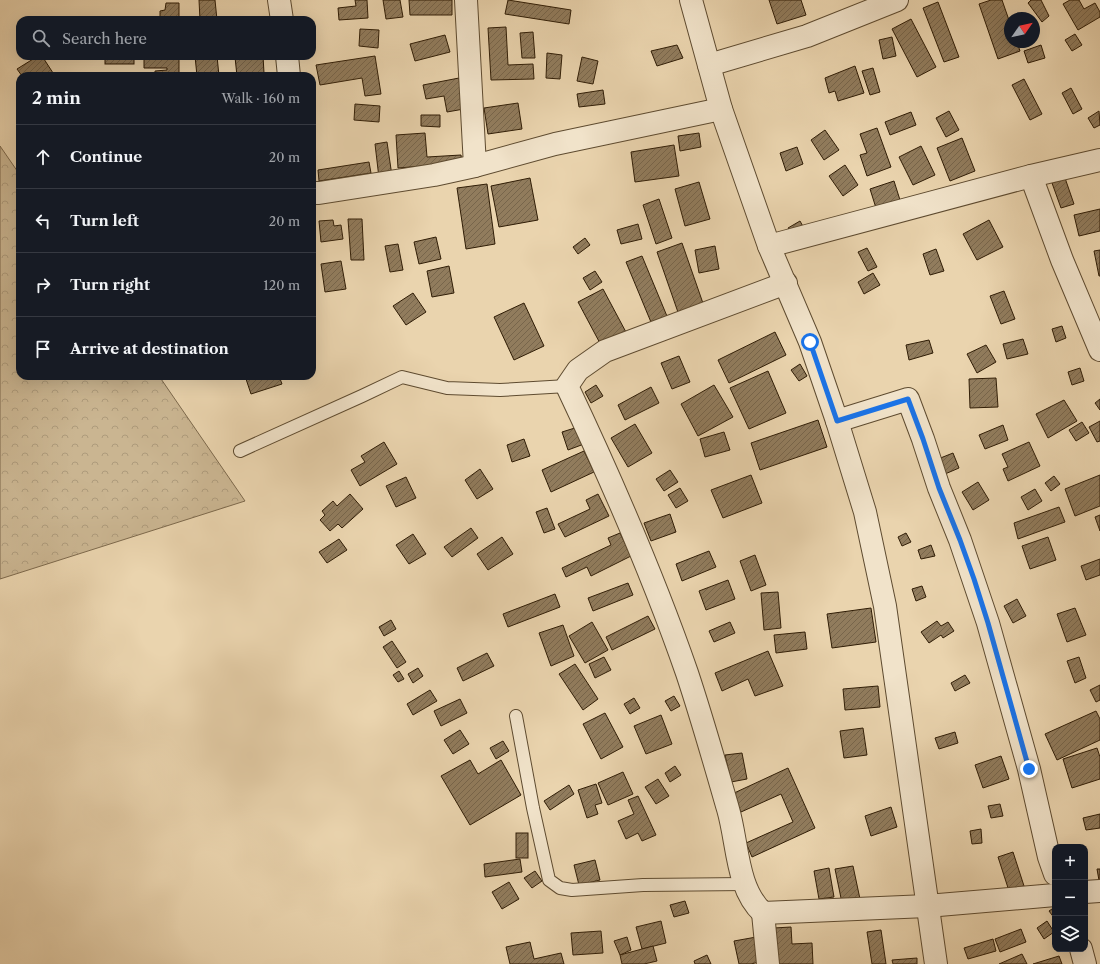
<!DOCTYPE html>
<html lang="en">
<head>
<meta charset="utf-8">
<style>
	body { margin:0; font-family:"Libre Caslon Text",serif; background:#20242c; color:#f1f3f6 }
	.controls { position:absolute; right:12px; bottom:12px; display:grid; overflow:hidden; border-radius:8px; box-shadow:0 4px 16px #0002 }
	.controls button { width:36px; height:36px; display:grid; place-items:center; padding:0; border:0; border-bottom:1px solid #363941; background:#171b24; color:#f1f3f6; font:20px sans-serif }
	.compass { position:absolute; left:1004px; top:12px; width:36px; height:36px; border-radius:50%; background:#171b24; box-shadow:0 4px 16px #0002; rotate:56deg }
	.stop { position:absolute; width:12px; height:12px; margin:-9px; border:3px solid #1a73e8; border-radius:50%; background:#fff }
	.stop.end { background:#1a73e8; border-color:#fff; box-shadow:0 1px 4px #0008 }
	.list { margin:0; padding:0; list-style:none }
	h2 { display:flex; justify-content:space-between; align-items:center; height:52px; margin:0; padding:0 16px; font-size:17px }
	h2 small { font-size:13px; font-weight:400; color:#9ea1a6 }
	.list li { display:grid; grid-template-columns:26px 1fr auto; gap:12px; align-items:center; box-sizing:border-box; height:64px; padding:0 16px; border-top:1px solid #363941 }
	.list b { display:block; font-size:15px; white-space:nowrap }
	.list em { font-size:13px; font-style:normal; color:#9ea1a6 }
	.icon { flex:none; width:22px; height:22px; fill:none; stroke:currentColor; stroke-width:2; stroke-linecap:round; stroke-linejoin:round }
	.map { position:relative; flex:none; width:1100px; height:964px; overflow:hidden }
	.search { position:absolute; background:#171b24; box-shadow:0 4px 16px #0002; left:16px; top:16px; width:300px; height:44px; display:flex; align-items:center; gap:10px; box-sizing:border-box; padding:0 14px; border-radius:12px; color:#9ea1a6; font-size:15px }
	.panel { position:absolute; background:#171b24; box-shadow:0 4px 16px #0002; left:16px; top:72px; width:300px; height:308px; border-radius:12px }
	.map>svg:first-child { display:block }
	.forest { fill:url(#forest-crowns); stroke:#7d694c }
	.building { fill:url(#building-hatch); stroke:#301d06 }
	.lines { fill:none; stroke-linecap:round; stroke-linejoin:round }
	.service-casing { stroke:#5e4b30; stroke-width:14 }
	.minor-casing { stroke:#5e4b30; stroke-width:24 }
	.tertiary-casing { stroke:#5e4b30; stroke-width:24 }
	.service { stroke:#f1e3ca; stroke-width:12 }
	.minor { stroke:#f1e3ca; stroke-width:22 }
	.tertiary { stroke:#f1e3ca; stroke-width:22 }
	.route { stroke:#1a73e8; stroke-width:5 }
</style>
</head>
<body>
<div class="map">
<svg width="1100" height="964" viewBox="0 0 1100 964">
	<defs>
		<pattern id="forest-crowns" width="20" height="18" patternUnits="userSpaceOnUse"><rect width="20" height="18" fill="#cab591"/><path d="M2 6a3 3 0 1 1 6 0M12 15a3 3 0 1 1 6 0" fill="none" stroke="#ae9b7c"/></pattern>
		<pattern id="building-hatch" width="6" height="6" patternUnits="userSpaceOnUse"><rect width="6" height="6" fill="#917c5d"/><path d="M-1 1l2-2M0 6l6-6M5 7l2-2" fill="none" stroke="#77654b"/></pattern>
	</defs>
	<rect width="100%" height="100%" fill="#ead4ae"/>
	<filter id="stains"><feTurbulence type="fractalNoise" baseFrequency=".005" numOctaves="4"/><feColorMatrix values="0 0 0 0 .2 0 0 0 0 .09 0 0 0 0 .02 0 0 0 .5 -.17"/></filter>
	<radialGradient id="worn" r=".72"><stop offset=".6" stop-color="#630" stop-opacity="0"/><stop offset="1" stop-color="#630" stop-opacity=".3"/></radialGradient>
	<path class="forest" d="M0,146L20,175V376H159L245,501L0,579Z"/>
	<g class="building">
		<path d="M199,0H215L217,20H200Z"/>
		<path d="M355,0H367L368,18L339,20L338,8L356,6Z"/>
		<path d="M383,0H400L403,17L386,19Z"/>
		<path d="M409,0H452V15H410Z"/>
		<path d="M508,0L571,10L569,24L505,14Z"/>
		<path d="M769,0H801L806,15L777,24Z"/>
		<path d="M991,0H1002L1010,23V42H1017L1020,51L998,59L979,4Z"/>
		<path d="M1031,0H1041L1049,16L1042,22L1028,3Z"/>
		<path d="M1070,0H1079L1084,9L1095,3L1100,12V17L1078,30L1063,4Z"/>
		<path d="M938,2L959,57L944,62L923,8Z"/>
		<path d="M166,3H179V20H160V11L165,10Z"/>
		<path d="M911,19L936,67L917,77L892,29Z"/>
		<path d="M506,27L508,65L533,64L534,79L491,80L488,28Z"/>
		<path d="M360,29L379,30L378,48L359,46Z"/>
		<path d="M533,32L535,58H522L520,33Z"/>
		<path d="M1075,34L1082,45L1072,51L1065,40Z"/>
		<path d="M445,35L450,52L415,61L410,44Z"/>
		<path d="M892,37L896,56L883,59L879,40Z"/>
		<path d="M677,45L683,58L657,66L651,51Z"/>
		<path d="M1041,45L1045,58L1028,63L1024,51Z"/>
		<path d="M547,53L562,55L560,79L546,78Z"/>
		<path d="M38,56H42L55,76H22L17,69Z"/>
		<rect x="105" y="56" width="29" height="8"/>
		<path d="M144,56H179V76H155V71L167,70V68H144Z"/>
		<path d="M195,56H217L219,76H197Z"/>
		<path d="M249,56H263L264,73L237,76L235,57Z"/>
		<path d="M375,56L381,94L365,96L362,78L320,85L316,65Z"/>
		<path d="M582,57L598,61L593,84L577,81Z"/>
		<path d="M855,66L864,93L838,101L835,91L829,93L825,78Z"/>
		<path d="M873,68L880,92L870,95L862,71Z"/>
		<path d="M459,78L464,109L447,112L444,96L426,99L423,85Z"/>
		<path d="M1024,79L1042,114L1030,120L1012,85Z"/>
		<path d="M1071,88L1082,109L1073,114L1062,93Z"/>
		<path d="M603,90L605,104L579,107L577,94Z"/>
		<path d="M518,103L522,129L488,134L484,108Z"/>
		<path d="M355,104L380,106L379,122L354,120Z"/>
		<path d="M949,111L959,130L946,137L936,118Z"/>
		<path d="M1099,111L1100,125L1094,128L1088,118Z"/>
		<path d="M911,112L916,125L890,135L885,122Z"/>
		<path d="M421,115H440V127L421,126Z"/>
		<path d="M877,128L891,167L867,176L860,155L867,153L860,134Z"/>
		<path d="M825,130L839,150L824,160L811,140Z"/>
		<path d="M425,133L427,157L461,155L462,163L398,168L396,135Z"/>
		<path d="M699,133L701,147L680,151L678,136Z"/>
		<path d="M962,138L975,171L950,181L937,148Z"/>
		<path d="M387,142L392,176L379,178L375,144Z"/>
		<path d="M674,145L679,176L635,182L631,152Z"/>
		<path d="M921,146L935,175L913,185L899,157Z"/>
		<path d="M797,147L803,164L786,171L780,153Z"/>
		<path d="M369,162L371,173L319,181L318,170Z"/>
		<path d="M845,165L858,185L843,196L829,176Z"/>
		<path d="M530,178L538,220L499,227L491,186Z"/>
		<path d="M1065,178L1074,204L1061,208L1052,183Z"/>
		<path d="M894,181L900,200L876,208L870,189Z"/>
		<path d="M699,182L710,219L685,226L675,189Z"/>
		<path d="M487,184L495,244L466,249L457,188Z"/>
		<path d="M659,199L672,238L656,244L643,205Z"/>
		<path d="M1100,209V231L1079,236L1074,215Z"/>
		<path d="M348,219H362L364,260H351Z"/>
		<path d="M333,220L334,226L341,225L343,239L321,242L319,221Z"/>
		<path d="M989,220L1003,247L977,260L963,234Z"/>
		<path d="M800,221L805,230L794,237L788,228Z"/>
		<path d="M638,224L642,239L621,244L617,230Z"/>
		<path d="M436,237L441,259L419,264L414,242Z"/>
		<path d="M585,238L590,245L578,254L573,247Z"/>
		<path d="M682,243L705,309L680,318L657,252Z"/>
		<path d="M398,244L403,270L390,272L385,246Z"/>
		<path d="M715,246L719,269L699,273L695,250Z"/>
		<path d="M867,248L877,267L868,271L858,252Z"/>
		<path d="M936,249L944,271L930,275L923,254Z"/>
		<path d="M1100,250V276H1099L1094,251Z"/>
		<path d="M642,256L669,321L653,327L626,262Z"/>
		<path d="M341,261L346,289L325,292L321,264Z"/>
		<path d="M449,266L454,293L432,297L427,271Z"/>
		<path d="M595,271L602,282L590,290L583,278Z"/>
		<path d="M873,273L880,285L864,294L858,282Z"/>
		<path d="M603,289L627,334L602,347L578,302Z"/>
		<path d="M1004,291L1015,319L1001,324L990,296Z"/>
		<path d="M413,293L426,312L406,325L393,306Z"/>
		<path d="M524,303L544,346L514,360L494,317Z"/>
		<path d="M1062,326L1066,338L1056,342L1052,329Z"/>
		<path d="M775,332L786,355L729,383L718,360Z"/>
		<path d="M1023,339L1028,354L1007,359L1003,344Z"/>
		<path d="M929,340L933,353L909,360L906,345Z"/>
		<path d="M986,345L996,362L977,373L967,354Z"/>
		<path d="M679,356L690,382L672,389L661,363Z"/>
		<path d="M800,364L807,376L799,381L791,370Z"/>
		<path d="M1080,368L1084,381L1072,385L1068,372Z"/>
		<path d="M768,371L786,413L749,429L730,388Z"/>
		<path d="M245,376H279L282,384L251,394Z"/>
		<path d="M996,378L998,407L970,408L969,379Z"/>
		<path d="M596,385L603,396L591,403L585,392Z"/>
		<path d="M714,385L733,417L698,436L681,404Z"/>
		<path d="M651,387L659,403L625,420L618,405Z"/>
		<path d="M1100,399V410L1095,403Z"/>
		<path d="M1064,400L1077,421L1048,438L1036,414Z"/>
		<path d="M818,420L827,447L760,470L751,443Z"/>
		<path d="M1100,421V441L1097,442L1089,427Z"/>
		<path d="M1082,422L1089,433L1076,441L1069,430Z"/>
		<path d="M635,424L652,453L628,467L611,438Z"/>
		<path d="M1003,425L1008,440L985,449L979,435Z"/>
		<path d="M578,427L584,444L568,450L562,432Z"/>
		<path d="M724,432L730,450L705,457L700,439Z"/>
		<path d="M524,439L530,456L512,462L507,445Z"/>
		<path d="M384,442L397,464L360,486L351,470L365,462L361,456Z"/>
		<path d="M1029,442L1040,466L1008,481L1003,469L1008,467L1002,454Z"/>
		<path d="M584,451L594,472L551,492L542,470Z"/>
		<path d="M953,453L959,468L945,474L938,459Z"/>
		<path d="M480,469L493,489L477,499L465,480Z"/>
		<path d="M670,470L678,482L664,491L656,479Z"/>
		<path d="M751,475L762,503L723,518L711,490Z"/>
		<path d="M1100,475V506L1075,516L1065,489Z"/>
		<path d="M1054,476L1060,484L1051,491L1045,483Z"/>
		<path d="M406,477L416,498L396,507L386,486Z"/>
		<path d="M978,482L989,500L973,510L962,492Z"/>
		<path d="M680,488L688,501L676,508L668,495Z"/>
		<path d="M1035,489L1042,501L1028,510L1021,497Z"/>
		<path d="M350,494L363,509L342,528L338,524L330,531L320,520L325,515L322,511L333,501L337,506Z"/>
		<path d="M598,494L609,516L565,537L558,524L590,509L586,500Z"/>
		<path d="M1059,507L1065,522L1018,539L1014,523Z"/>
		<path d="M547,508L555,529L544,533L536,512Z"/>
		<path d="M670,514L676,532L651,541L644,523Z"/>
		<path d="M1100,515V531L1095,517Z"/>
		<path d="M471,528L478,538L452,557L444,547Z"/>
		<path d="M620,533L631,556L591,576L587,567L566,577L562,568L611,545L608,538Z"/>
		<path d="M906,533L911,542L902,546L898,537Z"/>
		<path d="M413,534L426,554L409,564L396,545Z"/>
		<path d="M502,537L513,554L488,570L477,554Z"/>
		<path d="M1048,537L1056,560L1030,569L1022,546Z"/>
		<path d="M339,539L347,550L327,563L319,552Z"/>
		<path d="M931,545L935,556L921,559L918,550Z"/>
		<path d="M709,551L716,567L682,581L676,564Z"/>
		<path d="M755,555L766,585L751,591L740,561Z"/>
		<path d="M1100,559V575L1086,580L1081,566Z"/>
		<path d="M728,580L735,599L706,610L699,591Z"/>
		<path d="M628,583L633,595L593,611L588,598Z"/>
		<path d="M922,586L926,597L916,601L912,589Z"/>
		<path d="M778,592L781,628L764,630L761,593Z"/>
		<path d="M555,594L560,607L508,627L503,614Z"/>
		<path d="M1017,599L1026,616L1013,623L1004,606Z"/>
		<path d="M871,608L876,642L832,648L827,614Z"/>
		<path d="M1075,608L1086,635L1067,642L1057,614Z"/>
		<path d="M648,616L655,629L612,650L606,637Z"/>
		<path d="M391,620L396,629L384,636L379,627Z"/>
		<path d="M937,621L941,626L948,622L954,631L943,638L941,635L929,643L921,632Z"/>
		<path d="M592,622L608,650L585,663L569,636Z"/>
		<path d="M730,622L735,633L714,642L709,631Z"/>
		<path d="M563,625L574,656L551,666L539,633Z"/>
		<path d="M805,632L807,649L776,653L774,635Z"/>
		<path d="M392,641L406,662L397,668L383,647Z"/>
		<path d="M768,651L783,686L755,696L748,679L722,691L715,673Z"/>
		<path d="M487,653L494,666L463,681L457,668Z"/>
		<path d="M604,657L611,670L595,678L589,664Z"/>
		<path d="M1079,657L1086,678L1075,683L1067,661Z"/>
		<path d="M575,664L598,699L583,710L559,674Z"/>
		<path d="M418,668L423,676L413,683L408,674Z"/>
		<path d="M399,671L404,679L398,682L393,675Z"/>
		<path d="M965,675L970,683L955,691L951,683Z"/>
		<path d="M1100,685V700L1096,702L1090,690Z"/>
		<path d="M878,686L880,707L845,710L843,689Z"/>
		<path d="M430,690L437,701L413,715L407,704Z"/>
		<path d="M674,696L680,706L671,711L665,701Z"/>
		<path d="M634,698L640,708L630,714L624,704Z"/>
		<path d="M460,699L467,713L441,726L434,711Z"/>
		<path d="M1096,711L1100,719V740L1057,760L1045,734Z"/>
		<path d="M605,713L623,747L601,759L583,724Z"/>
		<path d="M661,715L672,744L646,754L634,726Z"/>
		<path d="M863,728L867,755L844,758L840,731Z"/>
		<path d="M460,730L469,744L453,754L444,740Z"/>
		<path d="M955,732L958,743L939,749L935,738Z"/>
		<path d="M503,741L509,751L496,759L490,748Z"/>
		<path d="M1097,748L1100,757V779L1072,788L1063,759Z"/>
		<path d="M742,753L747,779L731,782L725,755Z"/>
		<path d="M1001,756L1009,779L983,788L975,765Z"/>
		<path d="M470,760L478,774L501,760L521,795L470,825L441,776Z"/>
		<path d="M675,766L681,775L670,782L665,773Z"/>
		<path d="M788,768L815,828L752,857L746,843L793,822L781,794L741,812L732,794Z"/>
		<path d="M623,772L633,794L608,805L598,783Z"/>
		<path d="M658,779L669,796L656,804L645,787Z"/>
		<path d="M596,784L602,803L595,805L598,814L587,818L578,790Z"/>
		<path d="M569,785L574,794L550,810L544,801Z"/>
		<path d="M638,796L656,835L642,841L638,833L626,839L618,821L634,814L628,800Z"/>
		<path d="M1000,804L1003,816L991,818L988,806Z"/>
		<path d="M891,807L897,827L871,836L865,816Z"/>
		<path d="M1100,814V828L1086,830L1083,818Z"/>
		<path d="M981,829L982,843L972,844L970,831Z"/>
		<rect x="516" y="833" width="12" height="25"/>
		<path d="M1013,852L1025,889L1010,894L998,857Z"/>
		<path d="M520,859L522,872L485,877L484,864Z"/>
		<path d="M595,860L600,880L579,885L574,865Z"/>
		<path d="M853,866L860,899L842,903L835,869Z"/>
		<path d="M829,868L834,897L819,899L814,871Z"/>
		<path d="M1097,869H1100V886Z"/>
		<path d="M535,871L542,881L532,888L524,878Z"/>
		<path d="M509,882L519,899L502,909L492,892Z"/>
		<path d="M685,901L689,913L674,917L670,905Z"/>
		<path d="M1055,907V919L1049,911Z"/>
		<path d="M661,921L666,943L642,949L636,927Z"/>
		<path d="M1047,921L1054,932L1044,939L1037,928Z"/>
		<path d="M791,927L792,944L812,943L813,964H776L774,928Z"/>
		<path d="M1021,929L1026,942L1000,952L995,939Z"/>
		<path d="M881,930L886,964H872L867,932Z"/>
		<path d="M601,931L603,953L573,955L571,933Z"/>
		<path d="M762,936L767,960L751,964H739L734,941Z"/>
		<path d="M627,937L631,950L620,955L614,941Z"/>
		<path d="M993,939L996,951L968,959L964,948Z"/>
		<path d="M530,942L534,959L561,953L564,964H510L506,947Z"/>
		<path d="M653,946L657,961L644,964H622L620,955Z"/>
		<path d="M1022,954L1027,964H999Z"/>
		<path d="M707,955L711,964H695L694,961Z"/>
		<path d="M1059,956L1062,964H1033Z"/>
		<path d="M917,958V964H893L892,960Z"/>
	</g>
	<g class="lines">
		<defs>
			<g id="service">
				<path d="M240,451L362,396L402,377L447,388L500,390L567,386"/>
				<path d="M516,716L533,808L549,880L560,888L572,890L643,885L745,884"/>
			</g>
			<g id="minor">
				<path d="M279,0L282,20"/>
				<path d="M466,0L475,166"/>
				<path d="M287,56L289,76"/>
				<path d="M709,65L807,36L897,0"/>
				<path d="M1031,176L1062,260L1100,350"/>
				<path d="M312,193H319L434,175L475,166L555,144L721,109"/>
				<path d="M769,246L1031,176L1100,160"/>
				<path d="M786,283L605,351L578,370L567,386C611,479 653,575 687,673C702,718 715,764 728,809C738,843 736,888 763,913L927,906L1055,895"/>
				<path d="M837,421L908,399L923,439L939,488L960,540L988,623L1029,769L1049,857L1055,874"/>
				<path d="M1085,892L1100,891"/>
				<path d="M763,913L768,964"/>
				<path d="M1081,949L1085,964"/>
			</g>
			<path id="tertiary" d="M691,0L721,109L769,246L810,342L837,421L865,512L885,606L936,964"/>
		</defs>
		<use href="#service" class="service-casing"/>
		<use href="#minor" class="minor-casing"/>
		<use href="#tertiary" class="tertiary-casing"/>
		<use href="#service" class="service"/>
		<use href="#minor" class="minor"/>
		<use href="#tertiary" class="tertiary"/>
	</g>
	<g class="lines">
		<path class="route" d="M810,342L837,421L908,399L923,439L939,488L960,540L974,579L988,623L1029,769"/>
	</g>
	<rect width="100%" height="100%" filter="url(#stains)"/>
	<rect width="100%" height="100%" fill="url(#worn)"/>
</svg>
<div class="controls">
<button>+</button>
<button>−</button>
<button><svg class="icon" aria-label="layers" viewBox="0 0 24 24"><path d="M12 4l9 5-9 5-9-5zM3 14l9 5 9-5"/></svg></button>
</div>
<svg class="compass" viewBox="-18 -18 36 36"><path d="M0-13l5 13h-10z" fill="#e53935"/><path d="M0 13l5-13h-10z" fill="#9ea1a6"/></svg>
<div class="stop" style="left:810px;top:342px"></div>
<div class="stop end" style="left:1029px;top:769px"></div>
<div class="search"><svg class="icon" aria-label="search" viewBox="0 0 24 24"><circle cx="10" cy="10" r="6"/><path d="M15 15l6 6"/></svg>Search here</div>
<section class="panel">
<h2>2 min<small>Walk · 160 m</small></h2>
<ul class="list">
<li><svg class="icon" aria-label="ahead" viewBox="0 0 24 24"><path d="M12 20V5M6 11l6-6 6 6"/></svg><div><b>Continue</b></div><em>20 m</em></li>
<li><svg class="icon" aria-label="left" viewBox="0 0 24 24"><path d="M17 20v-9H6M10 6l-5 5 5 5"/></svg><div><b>Turn left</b></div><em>20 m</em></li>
<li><svg class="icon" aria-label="right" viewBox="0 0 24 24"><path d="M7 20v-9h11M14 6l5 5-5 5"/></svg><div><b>Turn right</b></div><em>120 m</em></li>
<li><svg class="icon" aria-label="arrive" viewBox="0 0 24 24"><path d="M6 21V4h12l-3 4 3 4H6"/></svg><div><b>Arrive at destination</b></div></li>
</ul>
</section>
</div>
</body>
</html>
